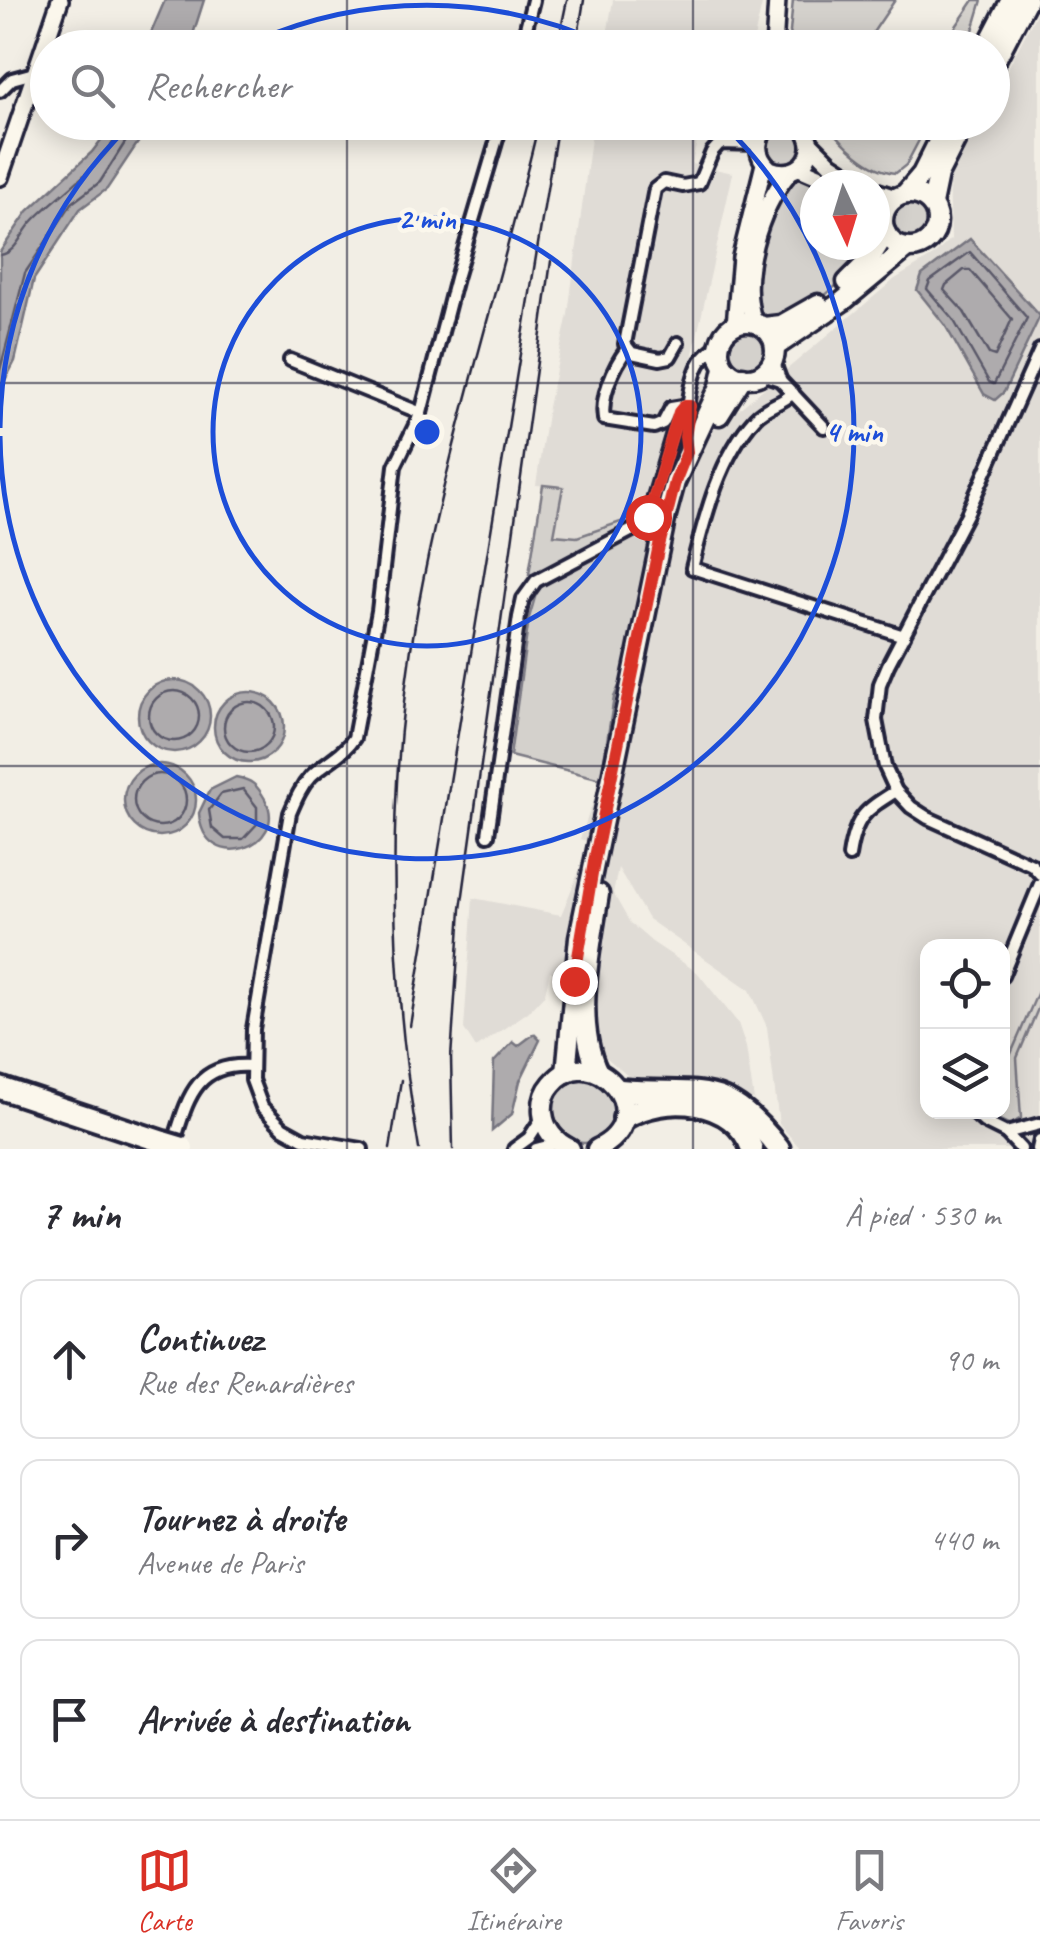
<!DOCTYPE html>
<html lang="fr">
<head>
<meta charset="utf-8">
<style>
	body { margin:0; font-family:Caveat,sans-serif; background:#f2f2f3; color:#2b2b33 }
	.controls { position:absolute; right:30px; bottom:30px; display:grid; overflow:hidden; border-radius:20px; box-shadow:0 5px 25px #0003 }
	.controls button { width:90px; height:90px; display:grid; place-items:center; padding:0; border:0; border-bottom:2px solid #e1e1e2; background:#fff; color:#2b2b33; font:50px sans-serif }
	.compass { position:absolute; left:800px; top:170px; width:90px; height:90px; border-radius:50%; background:#fff; box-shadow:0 5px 25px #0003; rotate:176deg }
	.stop { position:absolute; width:30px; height:30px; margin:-22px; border:8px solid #d93025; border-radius:50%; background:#fff }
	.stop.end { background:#d93025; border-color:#fff; box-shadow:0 2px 10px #0008 }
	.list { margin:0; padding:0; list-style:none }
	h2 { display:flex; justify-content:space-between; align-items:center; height:130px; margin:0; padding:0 40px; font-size:42px }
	h2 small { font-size:32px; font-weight:400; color:#7c7c81 }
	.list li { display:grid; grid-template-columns:65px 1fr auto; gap:30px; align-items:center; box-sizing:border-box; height:160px; margin:0 20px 20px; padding:0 20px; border:2px solid #e1e1e2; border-radius:20px }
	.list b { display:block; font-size:38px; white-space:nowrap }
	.list p { margin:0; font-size:32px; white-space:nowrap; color:#7c7c81 }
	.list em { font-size:32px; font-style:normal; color:#7c7c81 }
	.icon { flex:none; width:55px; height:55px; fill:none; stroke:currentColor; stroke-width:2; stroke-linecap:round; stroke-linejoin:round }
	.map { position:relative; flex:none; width:1040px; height:1149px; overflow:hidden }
	.search { position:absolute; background:#fff; box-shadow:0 5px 25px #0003; left:30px; right:30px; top:30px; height:110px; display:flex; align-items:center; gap:25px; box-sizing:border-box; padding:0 35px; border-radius:55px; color:#7c7c81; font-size:38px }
	.sheet { height:670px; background:#fff }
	nav { display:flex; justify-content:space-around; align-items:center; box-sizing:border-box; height:140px; border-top:2px solid #e1e1e2; background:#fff; font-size:28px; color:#7c7c81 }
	nav a { display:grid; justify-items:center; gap:5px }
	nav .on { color:#d93025 }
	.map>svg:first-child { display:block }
	.built { fill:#e0dcd6; fill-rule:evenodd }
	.green { fill:#d4d1cc; stroke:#7b7a84; stroke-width:2.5 }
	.water { fill:#aeabad; stroke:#76747f; stroke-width:2.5 }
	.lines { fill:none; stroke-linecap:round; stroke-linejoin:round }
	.shore { stroke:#5a5969; stroke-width:2.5 }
	.street-casing { stroke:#22223b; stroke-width:18 }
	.secondary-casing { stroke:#22223b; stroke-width:22 }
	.primary-casing { stroke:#22223b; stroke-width:25 }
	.highway-casing { stroke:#22223b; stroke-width:28 }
	.street { stroke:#fbf7ec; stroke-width:10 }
	.secondary { stroke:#fbf7ec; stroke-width:15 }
	.primary { stroke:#fbf7ec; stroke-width:18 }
	.highway { stroke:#fbf7ec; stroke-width:20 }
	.rail { stroke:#22223b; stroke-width:2.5 }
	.highway-bridge-casing { stroke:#22223b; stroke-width:28; stroke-linecap:butt }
	.highway-bridge { stroke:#fbf7ec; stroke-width:20 }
	.route { stroke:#d93025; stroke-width:12 }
	.grid { fill:none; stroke:#22223b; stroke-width:2.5; stroke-opacity:0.55 }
	.ring { fill:none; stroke:#1d4ed8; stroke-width:5 }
	.centre { fill:#1d4ed8; stroke:#fbf7ec; stroke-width:5 }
	.ring-label { font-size:30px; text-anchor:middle; font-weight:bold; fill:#1d4ed8; stroke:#fbf7ec; stroke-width:9; stroke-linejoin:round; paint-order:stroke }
</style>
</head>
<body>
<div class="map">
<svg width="1040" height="1149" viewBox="0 0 1040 1149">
	<rect width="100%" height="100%" fill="#f2eee5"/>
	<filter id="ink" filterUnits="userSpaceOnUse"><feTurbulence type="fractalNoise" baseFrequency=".01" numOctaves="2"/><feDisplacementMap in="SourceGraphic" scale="20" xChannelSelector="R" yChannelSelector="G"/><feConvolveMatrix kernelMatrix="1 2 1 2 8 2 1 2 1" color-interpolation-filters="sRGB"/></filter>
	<g filter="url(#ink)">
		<g class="built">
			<path d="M613,0H763L752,47H605Z"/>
			<path d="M1040,6V1149H801L779,1124L767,1027L750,990L648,919L618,868L613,893L630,923L652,942L697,972L738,1023L746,1047L754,1100L701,1081L629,1077L607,1058H561L565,981L550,971L545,994L528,1012L476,1048L464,1029L473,898L561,915L588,849L589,842L580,839L601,779L614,697L624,675L658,524L632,518L577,537L553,535L562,487L536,485L548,407L568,314L593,123H701L692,164L733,173L689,372L738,410L895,279L933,256L951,239L949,180L979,123L992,122L993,97ZM928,946H1002V1112H928Z"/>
		</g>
		<g class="green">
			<path d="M793,0H895L868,40L879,47L794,48L790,32Z"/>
			<path d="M974,0H982L968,47H942Z"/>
			<path d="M827,123H928L906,165L896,173C869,171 842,143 827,123Z"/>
			<circle cx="785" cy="146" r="18"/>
			<path d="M801,175L831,185H815V245H874C852,272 821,306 787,317C780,319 770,319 763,320C741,297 766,204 787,182C790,179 796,176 801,175Z"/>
			<circle cx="911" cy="221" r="18"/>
			<circle cx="748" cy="350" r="18"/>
			<path d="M543,485L563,487L554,535L577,537L632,518L641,520L537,575L529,574Z"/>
			<path d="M659,523L624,675L614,697L601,779L510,756L529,618L538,587Z"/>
			<path d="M1040,987V1004L1017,1058L1021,1118L1010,1125L991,1116V1112H1002L1003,1072Z"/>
			<circle cx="584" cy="1111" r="32"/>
		</g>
		<g class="water">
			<path d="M165,0H204L189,47H145Z"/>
			<path d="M114,123H151L107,189L80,209L34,279L15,361L0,390V252L28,211L92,152Z"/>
			<path d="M970,239L1040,316L1004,392L995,400L984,394L945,325L917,290L922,275Z"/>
			<circle cx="174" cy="716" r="36"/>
			<circle cx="249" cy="727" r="35"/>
			<circle cx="160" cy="800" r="36"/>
			<path d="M236,777C252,780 257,785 265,799C291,847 203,877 199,813L210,790Z"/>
			<path d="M534,1034L540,1040L520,1081L512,1114L492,1131L494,1062L513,1042L518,1046Z"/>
		</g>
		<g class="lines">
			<g class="shore">
				<path d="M970,252L1027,318L994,384L989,382L953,319L927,289L930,281Z"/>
				<path d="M0,255C16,253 21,234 32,222C55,196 117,158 121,122"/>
				<path d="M964,270H970L1012,319L995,356L989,354L964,312L944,290L946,285Z"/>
				<path d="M0,370L25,273L72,203L100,182L138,122"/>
				<circle cx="174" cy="716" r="25"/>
				<circle cx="249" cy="727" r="25"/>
				<circle cx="160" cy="800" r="26"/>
				<path d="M243,789L257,807V824L243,839H225L212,828L209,810L221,794Z"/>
			</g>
			<defs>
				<g id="street">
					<path d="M521,48L533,0"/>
					<path d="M0,91L12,79L34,73"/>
					<path d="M678,343L670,357L660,359L632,353L625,344L655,189L664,182L683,186L699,183L712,152L720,143L758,144"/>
					<path d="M627,349C614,366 600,397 604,419L654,427L663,423L671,408L683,406"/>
					<path d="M1040,350L967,514L888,665L880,684L876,720L885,767L896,791L911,807L928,818L1032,865L1040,874"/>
					<path d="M290,360L421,413L395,466L378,611L354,738C343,755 325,762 311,776C301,787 296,799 290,813L253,1029L252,1080L262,1107L283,1128L303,1139L362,1149"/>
					<path d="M773,360L780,379"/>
					<path d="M762,374L780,380L824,427"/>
					<path d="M793,393C782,404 765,406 755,418C719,458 705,517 692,568L904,636"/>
					<path d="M421,413L456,278L502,122"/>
					<path d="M687,451C684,430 689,379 701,361C706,354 713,349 719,344"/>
					<path d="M488,835L519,617L523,599L536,581L640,526L648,517L679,412L684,406H690"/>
					<path d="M849,856C855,817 864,811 896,791"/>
					<path d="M1002,976L1040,884"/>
					<path d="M973,1112L984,1122L1006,1133L1040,1124"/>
					<path d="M1006,1133L1021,1149"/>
					<path d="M172,1148C187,1103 192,1063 250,1066"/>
					<path d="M514,1149L529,1138L542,1118"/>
					<path d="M536,1149L559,1143"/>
					<path d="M1038,1149L1040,1140"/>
				</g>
				<g id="secondary">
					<path d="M774,48L777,0"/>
					<path d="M773,122C756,135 753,154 770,169C804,182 825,145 797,122"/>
					<path d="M811,144L831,164L863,185"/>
					<path d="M802,169L839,185"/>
					<path d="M0,177L60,0"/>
					<path d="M875,191L896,198"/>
					<path d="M875,214L883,223"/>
					<path d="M754,322C738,279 759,207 789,173"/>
					<path d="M735,325L741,257L764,164"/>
				</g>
				<g id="primary">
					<path d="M986,48L1011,0"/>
					<path d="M992,67L1027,0"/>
					<circle cx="910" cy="221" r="27"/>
					<path d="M905,194L922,174L948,122"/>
					<path d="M932,204L938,175L965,122"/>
					<path d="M847,282L869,260L886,233"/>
					<circle cx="747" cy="350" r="28"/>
					<path d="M764,327L781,325L818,304"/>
					<path d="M775,347L843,301L907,248"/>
					<path d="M719,415L743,377"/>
					<path d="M598,1072C573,1020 591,948 599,894"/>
					<path d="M566,1073L579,937L666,515L675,482L720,386L724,368"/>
					<path d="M570,1149C555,1142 545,1131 543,1113C542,1102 545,1092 552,1084C593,1035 664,1117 597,1149"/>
				</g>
				<g id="highway">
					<path d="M0,1088L163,1142"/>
					<path d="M620,1090C700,1097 723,1076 779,1149"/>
					<path d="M624,1118C665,1093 734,1098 752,1149"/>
				</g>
			</defs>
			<use href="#street" class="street-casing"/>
			<use href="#secondary" class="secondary-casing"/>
			<use href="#primary" class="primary-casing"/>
			<use href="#highway" class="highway-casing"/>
			<use href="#street" class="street"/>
			<use href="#secondary" class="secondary"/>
			<use href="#primary" class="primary"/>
			<use href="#highway" class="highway"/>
			<g class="rail">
				<path d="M557,48L567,0"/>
				<path d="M576,48L584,0"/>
				<path d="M410,1026L558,122"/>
				<path d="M390,1149L401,1080"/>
				<path d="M419,1149C388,969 385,787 418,607C448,443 501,284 539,122"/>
				<path d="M453,1149L451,1058L461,909L551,261"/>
			</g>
			<defs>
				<path id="highway-bridge" d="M163,1142L183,1148"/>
			</defs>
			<use href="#highway-bridge" class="highway-bridge-casing"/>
			<use href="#highway-bridge" class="highway-bridge"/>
		</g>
	</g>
	<g class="lines" filter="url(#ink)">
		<path class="route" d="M574,981L594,862L658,550L675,482L687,452L685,437L690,406H684L679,412L648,517"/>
	</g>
	<path class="grid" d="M347,0V48M693,0V48M347,122V1149M693,122V1149M0,383H1040M0,766H1040"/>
	<g class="ring">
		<circle cx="427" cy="432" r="214"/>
		<path d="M0 428A427 427 0 0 1 130 125M243 47A427 427 0 0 1 611 47M724 125A427 427 0 1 1 0 436"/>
	</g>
	<circle cx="427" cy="432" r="15" class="centre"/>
	<g class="ring-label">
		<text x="427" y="229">2 min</text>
		<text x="854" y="442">4 min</text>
	</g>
</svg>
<div class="controls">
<button><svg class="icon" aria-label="locate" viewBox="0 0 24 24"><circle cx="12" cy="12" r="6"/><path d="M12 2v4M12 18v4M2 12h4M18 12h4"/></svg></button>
<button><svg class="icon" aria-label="layers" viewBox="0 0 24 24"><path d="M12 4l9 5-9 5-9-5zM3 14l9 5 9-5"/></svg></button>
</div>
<svg class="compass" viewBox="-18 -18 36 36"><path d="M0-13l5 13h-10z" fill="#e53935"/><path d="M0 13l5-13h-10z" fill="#7c7c81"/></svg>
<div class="stop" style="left:648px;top:517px"></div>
<div class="stop end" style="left:574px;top:981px"></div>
<div class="search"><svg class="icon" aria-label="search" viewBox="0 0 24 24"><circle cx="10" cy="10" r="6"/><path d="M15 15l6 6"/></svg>Rechercher</div>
</div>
<section class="sheet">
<h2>7 min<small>À pied · 530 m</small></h2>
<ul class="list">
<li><svg class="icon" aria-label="ahead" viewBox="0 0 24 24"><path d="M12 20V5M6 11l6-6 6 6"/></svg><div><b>Continuez</b><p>Rue des Renardières</p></div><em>90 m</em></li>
<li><svg class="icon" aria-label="right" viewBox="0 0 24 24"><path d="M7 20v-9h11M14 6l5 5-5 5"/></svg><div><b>Tournez à droite</b><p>Avenue de Paris</p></div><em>440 m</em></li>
<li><svg class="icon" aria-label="arrive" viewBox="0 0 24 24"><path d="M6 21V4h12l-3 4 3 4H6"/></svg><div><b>Arrivée à destination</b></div></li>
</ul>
</section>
<nav>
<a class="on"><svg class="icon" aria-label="map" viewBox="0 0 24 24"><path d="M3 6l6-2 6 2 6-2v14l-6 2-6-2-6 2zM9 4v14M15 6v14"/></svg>Carte</a>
<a><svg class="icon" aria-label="directions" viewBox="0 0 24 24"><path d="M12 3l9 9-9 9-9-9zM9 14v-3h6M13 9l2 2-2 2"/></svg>Itinéraire</a>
<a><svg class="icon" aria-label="saved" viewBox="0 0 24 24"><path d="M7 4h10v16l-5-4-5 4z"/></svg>Favoris</a>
</nav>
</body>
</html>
